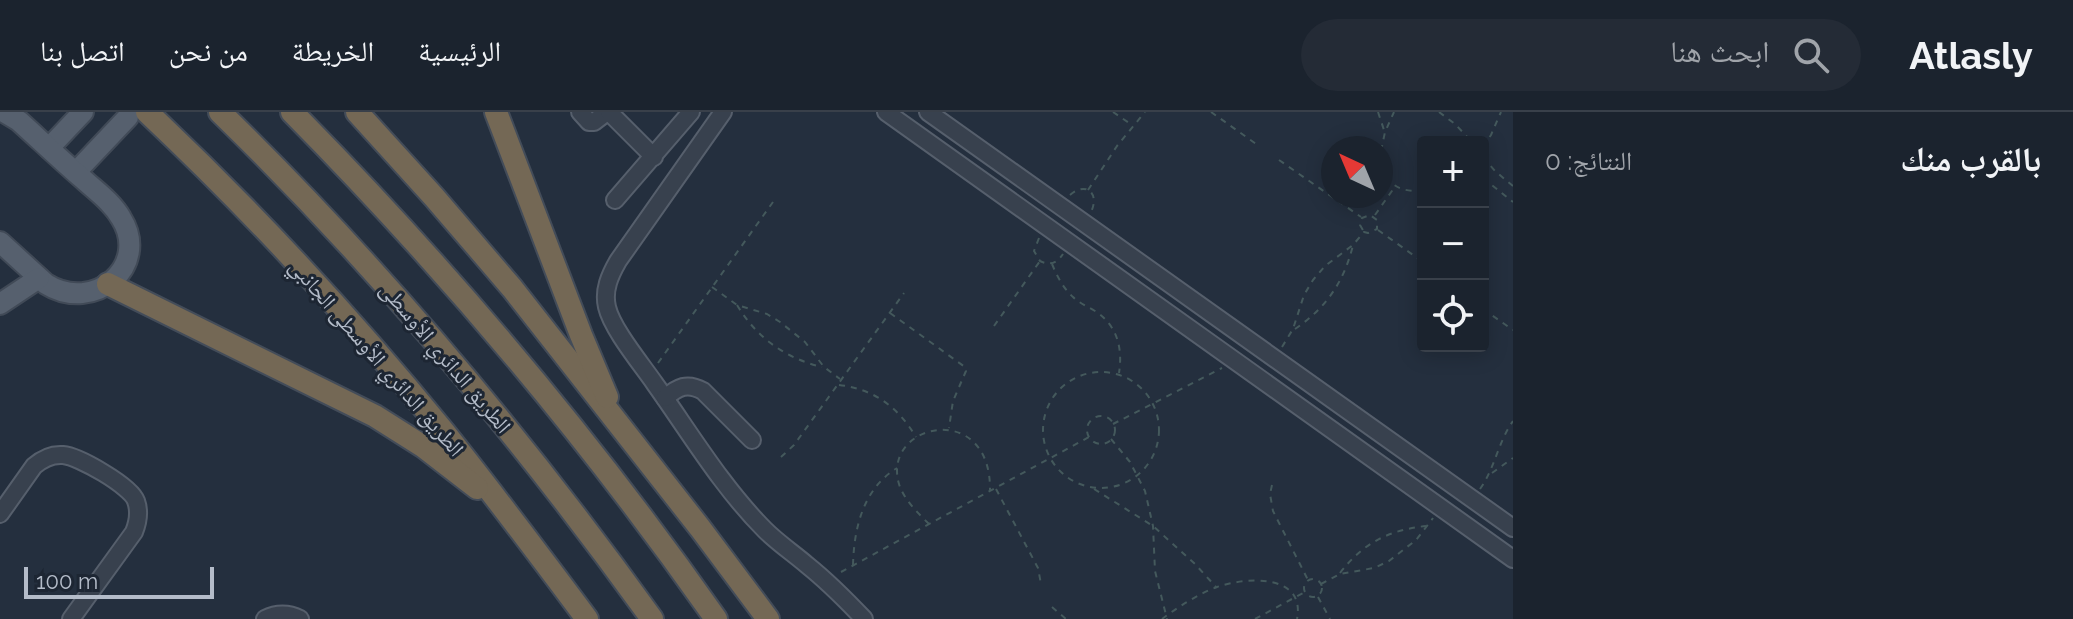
<!DOCTYPE html>
<html lang="ar">
<head>
<meta charset="utf-8">
<style>
	body { margin:0; font-family:Raleway,"Noto Naskh Arabic",sans-serif; background:#242b36; color:#f1f3f6; direction:rtl }
	.controls { position:absolute; right:24px; top:24px; display:grid; overflow:hidden; border-radius:8px; box-shadow:0 4px 20px #0003 }
	.controls button { width:72px; height:72px; display:grid; place-items:center; padding:0; border:0; border-bottom:2px solid #39404a; background:#1b232e; color:#f1f3f6; font:40px sans-serif }
	.compass { position:absolute; left:1321px; top:24px; width:72px; height:72px; border-radius:50%; background:#1b232e; box-shadow:0 4px 20px #0003; rotate:316deg }
	.scale { position:absolute; left:24px; bottom:20px; width:190px; box-sizing:border-box; padding-left:8px; border:4px solid #b4bcc9; border-top:0; font-size:22px; line-height:28px; white-space:nowrap; color:#b4bcc9; -webkit-text-stroke:6px #1d2633; paint-order:stroke }
	.list { margin:0; padding:0; list-style:none }
	h2 { display:flex; justify-content:space-between; align-items:center; height:104px; margin:0; padding:0 32px; font-size:34px }
	h2 small { font-size:26px; font-weight:400; color:#a0a4aa }
	.icon { flex:none; width:44px; height:44px; fill:none; stroke:currentColor; stroke-width:2; stroke-linecap:round; stroke-linejoin:round }
	.map { position:relative; flex:none; width:1513px; height:507px; overflow:hidden; direction:ltr }
	header { display:flex; align-items:center; gap:48px; box-sizing:border-box; height:112px; padding:0 40px; background:#1b232e; border-bottom:2px solid #39404a }
	header strong { font-size:38px }
	nav { display:flex; gap:44px; margin-inline-start:auto; font-size:28px }
	.search { width:560px; height:72px; background:#242b36; display:flex; align-items:center; gap:20px; box-sizing:border-box; padding:0 28px; border-radius:44px; color:#a0a4aa; font-size:30px }
	main { display:flex }
	aside { flex:1; background:#1b232e }
	.map>svg:first-child { display:block }
	.lines { fill:none; stroke-linecap:round; stroke-linejoin:round }
	.minor-casing { stroke:#565f6c; stroke-width:20 }
	.major-casing { stroke:#414a57; stroke-width:24 }
	.highway-casing { stroke:#434c59; stroke-width:26 }
	.path { stroke:#44595c; stroke-width:2; stroke-dasharray:6 6; stroke-linecap:butt }
	.minor { stroke:#38414e; stroke-width:16 }
	.major { stroke:#56606e; stroke-width:20 }
	.highway { stroke:#746855; stroke-width:22 }
	.labels { text-anchor:middle; dominant-baseline:central; stroke-width:6; stroke-linejoin:round; paint-order:stroke }
	.street-label { font-size:22px; fill:#b4bcc9; stroke:#1d2633 }
</style>
</head>
<body>
<header>
<strong>Atlasly</strong>
<div class="search"><svg class="icon" aria-label="search" viewBox="0 0 24 24"><circle cx="10" cy="10" r="6"/><path d="M15 15l6 6"/></svg>ابحث هنا</div>
<nav><a>الرئيسية</a><a>الخريطة</a><a>من نحن</a><a>اتصل بنا</a></nav>
</header>
<main>
<aside>
<h2>بالقرب منك<small>النتائج: 0</small></h2>
<ul class="list">
</ul>
</aside>
<div class="map">
<svg width="1513" height="507" viewBox="0 0 1513 507">
	<rect width="100%" height="100%" fill="#242f3e"/>
	<g class="lines">
		<defs>
			<g id="minor">
				<path d="M580,0L589,10H594L607,0"/>
				<path d="M609,0L654,45"/>
				<path d="M723,0L618,149C610,163 603,178 607,195C612,217 642,253 655,272C690,321 722,375 765,418C778,431 793,441 807,453C827,469 846,488 864,507"/>
				<path d="M886,0L1513,447"/>
				<path d="M928,0L1513,416"/>
				<path d="M615,88L691,0"/>
				<path d="M665,286C678,275 687,270 703,279L752,328"/>
				<path d="M0,402L34,354C42,347 51,342 63,343C78,344 131,374 136,389C140,400 138,410 134,420L71,507"/>
				<path d="M265,507C277,501 288,501 300,507"/>
			</g>
			<g id="major">
				<path d="M49,36L83,0"/>
				<path d="M76,60L128,5"/>
				<path d="M0,130L46,172C94,202 151,154 121,106C112,90 96,79 83,67C61,48 40,28 19,9L4,0"/>
				<path d="M0,192L39,166"/>
			</g>
			<g id="highway">
				<path d="M147,0C253,100 352,207 444,320C493,381 540,444 587,507"/>
				<path d="M220,0C379,155 522,326 652,507"/>
				<path d="M292,0C447,157 589,326 716,507"/>
				<path d="M357,0L434,85L512,176L700,416L768,507"/>
				<path d="M496,0L581,223L607,285"/>
				<path d="M108,172L375,304L424,335L477,376"/>
			</g>
		</defs>
		<use href="#minor" class="minor-casing"/>
		<use href="#major" class="major-casing"/>
		<use href="#highway" class="highway-casing"/>
		<g class="path">
			<path d="M1113,0L1132,13"/>
			<path d="M1211,0L1259,34"/>
			<path d="M1378,0L1384,18"/>
			<path d="M1439,0L1455,12L1472,30"/>
			<path d="M1483,35L1491,23L1501,0"/>
			<path d="M1381,39L1385,20L1394,0"/>
			<path d="M1381,41C1385,70 1393,80 1423,79"/>
			<path d="M1483,45L1495,59L1513,74"/>
			<path d="M1279,48L1361,105"/>
			<path d="M1483,66L1513,90"/>
			<path d="M1483,71L1493,76"/>
			<path d="M1088,78L1117,34L1145,0"/>
			<path d="M1070,83C1086,69 1100,81 1091,100"/>
			<path d="M1375,103L1394,76"/>
			<path d="M1378,118L1423,150"/>
			<path d="M1039,126L1034,139L1040,149C1050,154 1057,151 1063,142"/>
			<path d="M1052,152C1057,164 1063,176 1073,185C1079,191 1087,194 1095,199C1117,213 1123,236 1119,261"/>
			<path d="M712,175L737,193L767,202L780,210L805,230L824,255L840,267"/>
			<path d="M737,193C757,226 785,246 822,255"/>
			<path d="M1483,197L1513,218"/>
			<path d="M890,201L965,255L966,259L953,289L949,316"/>
			<path d="M994,214L1040,149"/>
			<path d="M1295,217C1326,196 1344,170 1353,133"/>
			<path d="M1282,235L1293,217L1304,183L1313,168L1325,154L1353,133L1364,120L1368,121L1377,117V108L1370,103L1362,106L1360,113L1364,120"/>
			<path d="M658,251L773,90"/>
			<circle cx="1101" cy="318" r="58"/>
			<path d="M839,273C874,277 898,295 916,325"/>
			<circle cx="1101" cy="318" r="14"/>
			<path d="M1113,312L1222,256"/>
			<path d="M1111,327L1130,350L1145,379L1153,414L1155,459L1167,507"/>
			<path d="M781,345L794,333L904,181"/>
			<path d="M1492,361L1513,346"/>
			<path d="M1272,373L1270,382L1273,399L1308,468"/>
			<path d="M996,377L1038,456L1041,472"/>
			<path d="M1094,377L1153,414L1195,452L1216,475"/>
			<path d="M1480,377C1495,356 1498,330 1513,309"/>
			<path d="M929,412C918,401 904,388 899,372C881,311 991,287 990,378"/>
			<path d="M853,453C854,416 863,377 897,356"/>
			<path d="M841,460L1089,325"/>
			<path d="M1340,461C1363,431 1389,418 1426,414"/>
			<circle cx="1313" cy="476" r="9"/>
			<path d="M1321,472L1340,462L1374,456L1389,449L1416,428L1433,406"/>
			<path d="M1318,485L1330,507"/>
			<path d="M1052,495L1066,507"/>
			<path d="M1162,507C1178,495 1198,482 1217,475C1245,465 1306,461 1297,507"/>
			<path d="M1255,507L1303,481"/>
		</g>
		<use href="#minor" class="minor"/>
		<use href="#major" class="major"/>
		<use href="#highway" class="highway"/>
	</g>
	<g class="labels">
		<g class="street-label">
			<text transform="translate(377 245) rotate(49)">الطريق الدائري الأوسطى الجانبي</text>
			<text transform="translate(446 245) rotate(50)">الطريق الدائري الأوسطى</text>
		</g>
	</g>
</svg>
<div class="controls">
<button>+</button>
<button>−</button>
<button><svg class="icon" aria-label="locate" viewBox="0 0 24 24"><circle cx="12" cy="12" r="6"/><path d="M12 2v4M12 18v4M2 12h4M18 12h4"/></svg></button>
</div>
<svg class="compass" viewBox="-18 -18 36 36"><path d="M0-13l5 13h-10z" fill="#e53935"/><path d="M0 13l5-13h-10z" fill="#a0a4aa"/></svg>
<div class="scale">100 m</div>
</div>
</main>
</body>
</html>
